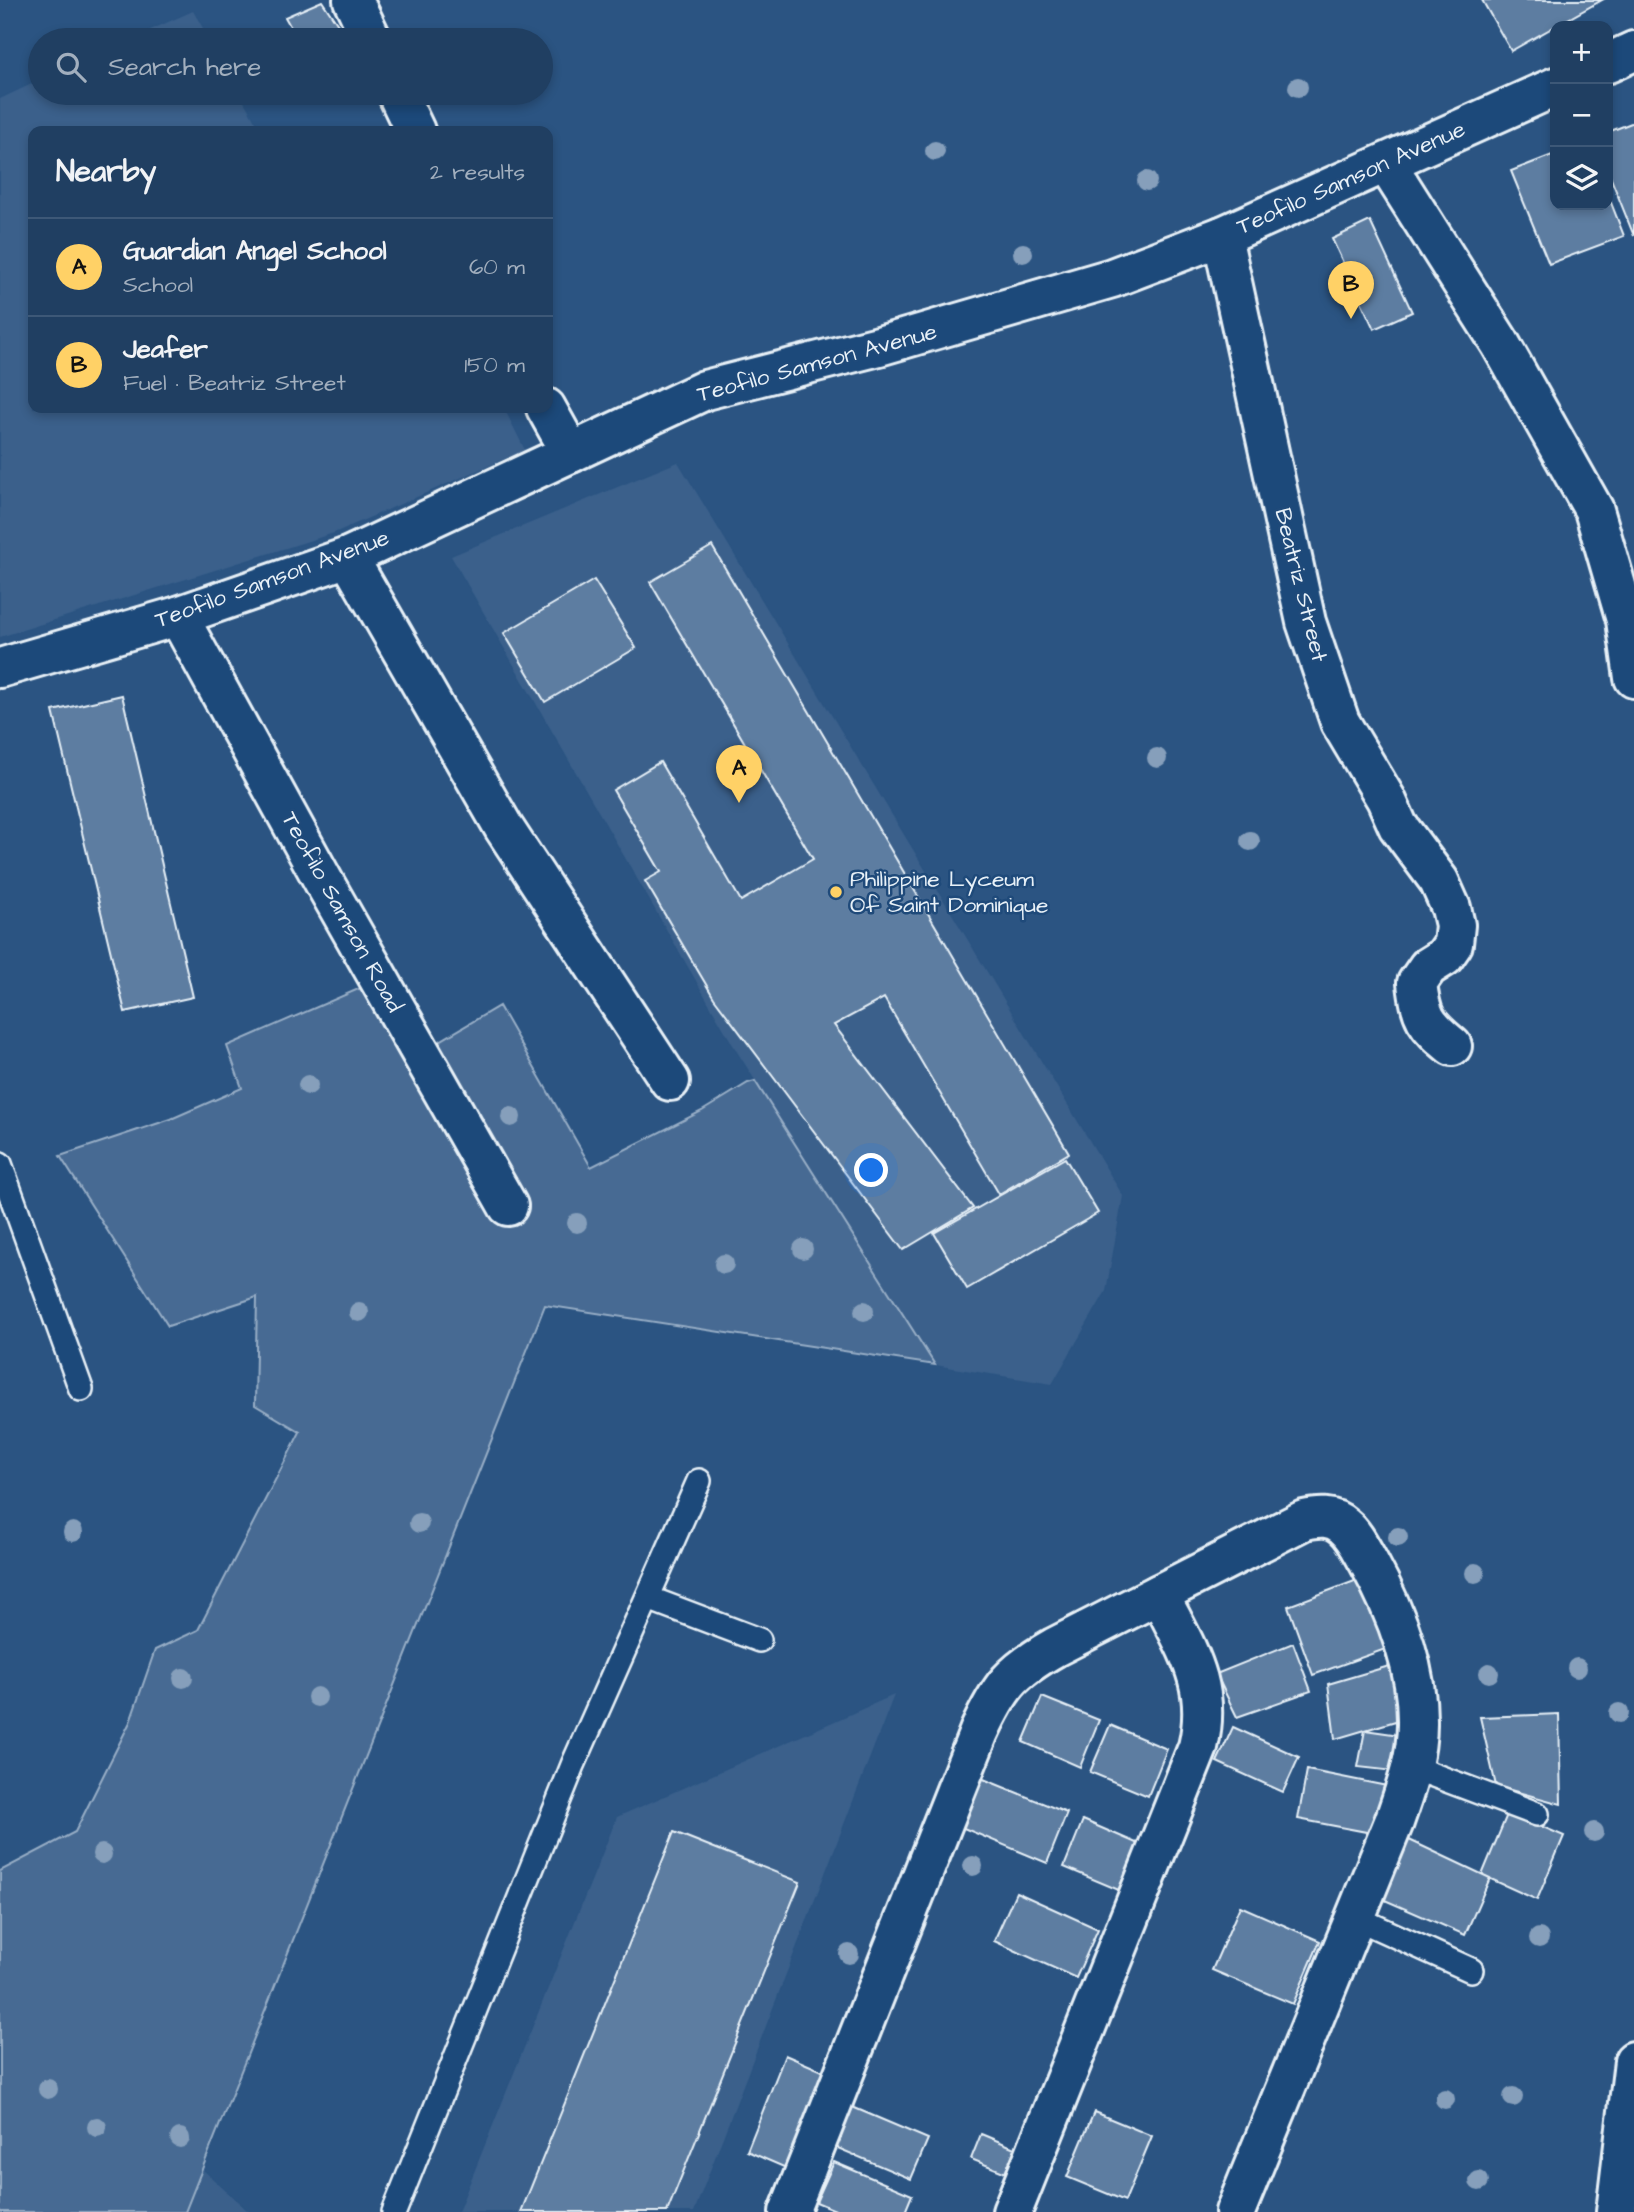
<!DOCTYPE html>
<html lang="en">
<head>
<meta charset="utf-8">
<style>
	body { margin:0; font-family:"Architects Daughter",sans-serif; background:#284668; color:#f1f3f6 }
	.controls { position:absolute; right:21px; top:21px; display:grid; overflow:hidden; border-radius:14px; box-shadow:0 4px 10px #0003 }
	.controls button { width:63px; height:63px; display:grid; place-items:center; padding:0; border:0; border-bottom:2px solid #3d5877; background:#203f62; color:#f1f3f6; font:35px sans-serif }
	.you { position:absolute; left:872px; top:1171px; width:24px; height:24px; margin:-18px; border:5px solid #fff; border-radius:50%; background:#1a73e8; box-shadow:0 0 0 10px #1a73e833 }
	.badge { display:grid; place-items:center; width:46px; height:46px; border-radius:50%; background:#ffd166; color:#111; font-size:23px; font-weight:700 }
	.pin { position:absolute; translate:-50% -58px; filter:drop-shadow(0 2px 4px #0008) }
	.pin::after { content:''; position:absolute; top:37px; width:24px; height:21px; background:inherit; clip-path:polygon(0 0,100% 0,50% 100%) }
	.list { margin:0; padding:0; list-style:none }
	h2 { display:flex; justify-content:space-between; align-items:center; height:91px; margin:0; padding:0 28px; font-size:30px }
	h2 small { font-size:23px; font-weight:400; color:#a2afbe }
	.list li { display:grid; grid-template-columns:46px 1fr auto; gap:21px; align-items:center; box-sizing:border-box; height:98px; padding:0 28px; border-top:2px solid #3d5877 }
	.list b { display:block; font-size:26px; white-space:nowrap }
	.list p { margin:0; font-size:23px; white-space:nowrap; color:#a2afbe }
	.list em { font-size:23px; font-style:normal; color:#a2afbe }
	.icon { flex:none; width:38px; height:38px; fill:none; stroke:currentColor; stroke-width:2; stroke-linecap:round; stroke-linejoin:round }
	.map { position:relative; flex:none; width:1634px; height:2212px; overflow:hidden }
	.search { position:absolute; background:#203f62; box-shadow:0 4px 10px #0003; left:28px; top:28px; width:525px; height:77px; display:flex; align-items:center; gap:18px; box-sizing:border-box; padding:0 24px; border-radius:38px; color:#a2afbe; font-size:26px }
	.panel { position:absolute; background:#203f62; box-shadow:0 4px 10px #0003; left:28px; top:126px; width:525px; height:287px; border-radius:14px }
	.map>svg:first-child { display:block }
	.built { fill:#3a608b }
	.green { fill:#476b93; stroke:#98aec6; stroke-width:2 }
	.building { fill:#5d7da1; stroke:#e8f1f8; stroke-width:2 }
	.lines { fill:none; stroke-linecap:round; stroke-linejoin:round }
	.lane-casing { stroke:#e8f1f8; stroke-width:28 }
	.street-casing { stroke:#e8f1f8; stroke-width:44 }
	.secondary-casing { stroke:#e8f1f8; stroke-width:44 }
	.lane { stroke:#1f4a7a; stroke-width:23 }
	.street { stroke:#1f4a7a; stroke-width:38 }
	.secondary { stroke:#1f4a7a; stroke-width:38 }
	.tree { fill:#869fbb }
	.poi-dot { fill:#ffd166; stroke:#1f4a7a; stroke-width:2.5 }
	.labels { text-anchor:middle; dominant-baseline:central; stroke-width:5; stroke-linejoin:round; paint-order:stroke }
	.street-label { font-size:23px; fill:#e8f1f8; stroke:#1f4a7a }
	.poi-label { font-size:23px; fill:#e8f1f8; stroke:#1f4a7a; text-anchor:start }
</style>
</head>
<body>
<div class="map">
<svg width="1634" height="2212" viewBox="0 0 1634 2212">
	<rect width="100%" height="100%" fill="#2b5482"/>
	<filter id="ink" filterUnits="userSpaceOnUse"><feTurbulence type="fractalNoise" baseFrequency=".0143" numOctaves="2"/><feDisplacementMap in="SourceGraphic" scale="14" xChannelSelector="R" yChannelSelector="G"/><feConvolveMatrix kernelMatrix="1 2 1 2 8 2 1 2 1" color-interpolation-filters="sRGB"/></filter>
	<g filter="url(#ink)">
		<g class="built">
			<path d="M193,11L210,40H128Z"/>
			<path d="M40,80V93H239L261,131H33V408H504L525,450L334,533L0,637V99Z"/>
			<path d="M678,462L1123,1196L1106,1291L1052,1384L935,1365L736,1050L451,556Z"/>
			<path d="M894,1695L694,2212H458L617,1817Z"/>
			<path d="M202,2169L249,2212H185Z"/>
		</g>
		<path class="green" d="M370,984L411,1058L499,1006L591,1167L702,1111L748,1083L755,1081L935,1365L545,1305L185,2212H0V1871L75,1832L130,1722L155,1650L198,1630L300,1432L255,1405L257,1297L168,1326L60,1156L171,1119L242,1088L227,1046Z"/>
		<g class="building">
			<path d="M1482,0H1602L1511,51Z"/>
			<path d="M322,1L348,40H298L285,17Z"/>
			<path d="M1634,122V236L1608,171V132Z"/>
			<path d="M1555,154V205H1608V195L1624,236L1549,264L1511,171Z"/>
			<path d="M1370,221L1412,312L1374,329L1332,239Z"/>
			<path d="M712,546L1069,1153L999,1194L884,998L834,1025L973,1208L903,1250L714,998L645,881L661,872L613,790L660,762L741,901L813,859L650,582Z"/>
			<path d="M594,580L636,648L545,702L504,633Z"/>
			<path d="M122,695L193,997L125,1012L53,711Z"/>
			<path d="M1065,1158L1098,1213L967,1289L934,1233Z"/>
			<path d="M1360,1579L1391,1647L1313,1675L1288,1606Z"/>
			<path d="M1293,1643L1311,1691L1237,1717L1216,1674Z"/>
			<path d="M1396,1664L1409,1717L1335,1739L1328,1684Z"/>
			<path d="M1042,1697L1099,1720L1080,1767L1023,1742Z"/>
			<path d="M1559,1714L1561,1804L1496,1786L1480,1717Z"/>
			<path d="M1110,1725L1167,1749L1148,1796L1090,1772Z"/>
			<path d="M1233,1727L1299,1757L1283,1792L1217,1762Z"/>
			<path d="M1365,1730L1400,1735L1394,1771L1358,1767Z"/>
			<path d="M1307,1770L1387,1786L1377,1834L1298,1819Z"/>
			<path d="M981,1778L1067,1813L1047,1863L961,1827Z"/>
			<path d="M1508,1812L1564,1836L1537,1900L1482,1875Z"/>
			<path d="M1083,1820L1141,1845L1121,1891L1064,1867Z"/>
			<path d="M674,1832L800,1882L667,2212H521Z"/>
			<path d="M1405,1838L1490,1878L1465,1935L1380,1898Z"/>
			<path d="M1016,1892L1098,1929L1076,1978L994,1941Z"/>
			<path d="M1240,1906L1320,1941L1293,2004L1212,1970Z"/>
			<path d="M785,2055L832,2075L793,2171L747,2151Z"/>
			<path d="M850,2106L928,2139L911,2179L833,2146Z"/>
			<path d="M1094,2112L1152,2136L1125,2201L1067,2177Z"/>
			<path d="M981,2134L1022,2151L1011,2175L971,2159Z"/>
			<path d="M834,2162L912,2195L905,2212H840L816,2202Z"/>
		</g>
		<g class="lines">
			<defs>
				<g id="lane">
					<path d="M0,1164L81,1389"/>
					<path d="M648,1598L759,1640"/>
					<path d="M1412,1767L1537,1814"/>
					<path d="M1354,1917L1471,1970"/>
					<path d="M394,2212L573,1765L699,1481"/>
				</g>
				<g id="street">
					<path d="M353,0L372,40"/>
					<path d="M397,93L415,131"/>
					<path d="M1386,163L1500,343L1594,510L1626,620L1634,678"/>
					<path d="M1222,236L1306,622L1340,722L1386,799L1398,826L1439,881L1451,908L1455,925L1453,944L1444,957L1428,967L1417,983C1421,1017 1425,1024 1452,1046"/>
					<path d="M546,408L571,453"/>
					<path d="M348,557L504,828L670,1081"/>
					<path d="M178,616L325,884L508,1206"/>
					<path d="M789,2212L979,1732C1000,1686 1011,1672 1055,1647L1304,1520C1318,1517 1332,1515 1344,1526C1355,1535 1361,1549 1368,1561C1395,1610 1418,1668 1417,1724C1417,1758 1405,1790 1394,1822L1235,2212"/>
					<path d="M1012,2212L1198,1747C1213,1684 1186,1649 1159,1594"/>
					<path d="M1616,2212L1634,2061"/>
				</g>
				<g id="secondary">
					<path d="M1608,63L1634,51"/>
					<path d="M0,668L178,616L348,557L705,390L879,346L1112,278L1222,236L1555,87"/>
				</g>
			</defs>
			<use href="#lane" class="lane-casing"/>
			<use href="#street" class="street-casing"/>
			<use href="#secondary" class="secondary-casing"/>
			<use href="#lane" class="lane"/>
			<use href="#street" class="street"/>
			<use href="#secondary" class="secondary"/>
		</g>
		<g class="tree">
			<circle cx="1298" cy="87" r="10"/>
			<circle cx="935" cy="151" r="10"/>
			<circle cx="1147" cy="181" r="10"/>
			<circle cx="1023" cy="253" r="10"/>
			<circle cx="1157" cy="758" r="10"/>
			<circle cx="1250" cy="841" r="10"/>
			<circle cx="308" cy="1085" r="10"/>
			<circle cx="511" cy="1117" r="10"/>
			<circle cx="577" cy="1223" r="10"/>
			<circle cx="803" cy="1249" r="10"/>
			<circle cx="724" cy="1264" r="10"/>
			<circle cx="864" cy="1311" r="10"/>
			<circle cx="359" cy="1312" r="10"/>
			<circle cx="419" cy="1523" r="10"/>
			<circle cx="73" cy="1532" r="10"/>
			<circle cx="1398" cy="1537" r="10"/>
			<circle cx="1475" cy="1573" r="10"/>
			<circle cx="1577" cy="1668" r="10"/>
			<circle cx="1489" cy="1673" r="10"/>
			<circle cx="183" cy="1678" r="10"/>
			<circle cx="317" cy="1697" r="10"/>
			<circle cx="1619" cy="1713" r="10"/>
			<circle cx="1594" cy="1832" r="10"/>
			<circle cx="102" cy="1854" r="10"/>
			<circle cx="973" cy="1866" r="10"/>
			<circle cx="1539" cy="1938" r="10"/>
			<circle cx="849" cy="1954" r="10"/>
			<circle cx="48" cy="2089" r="10"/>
			<circle cx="1513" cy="2097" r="10"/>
			<circle cx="1445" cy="2099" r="10"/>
			<circle cx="97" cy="2127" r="10"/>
			<circle cx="180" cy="2138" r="10"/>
			<circle cx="1479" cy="2181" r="10"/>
		</g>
	</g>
	<circle class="poi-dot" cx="836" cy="892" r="7"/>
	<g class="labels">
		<g class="street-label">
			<text transform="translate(1351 178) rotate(-24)">Teofilo Samson Avenue</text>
			<text transform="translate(817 363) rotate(-15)">Teofilo Samson Avenue</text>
			<text transform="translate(272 579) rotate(-20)">Teofilo Samson Avenue</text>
			<text transform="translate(1301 585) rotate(76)">Beatriz Street</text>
			<text transform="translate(342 912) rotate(61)">Teofilo Samson Road</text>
		</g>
		<g class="poi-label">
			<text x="850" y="879">Philippine Lyceum<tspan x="850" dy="26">Of Saint Dominique</tspan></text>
		</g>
	</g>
</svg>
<div class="controls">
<button>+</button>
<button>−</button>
<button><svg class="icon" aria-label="layers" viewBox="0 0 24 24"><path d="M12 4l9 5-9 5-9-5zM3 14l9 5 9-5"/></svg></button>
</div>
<div class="you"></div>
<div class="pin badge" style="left:739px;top:803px">A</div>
<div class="pin badge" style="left:1351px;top:319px">B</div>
<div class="search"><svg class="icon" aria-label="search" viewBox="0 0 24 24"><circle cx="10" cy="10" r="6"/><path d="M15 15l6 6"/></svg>Search here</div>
<section class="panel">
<h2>Nearby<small>2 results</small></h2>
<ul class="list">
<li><span class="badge">A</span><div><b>Guardian Angel School</b><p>School</p></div><em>60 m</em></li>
<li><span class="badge">B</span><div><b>Jeafer</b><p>Fuel · Beatriz Street</p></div><em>150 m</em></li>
</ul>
</section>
</div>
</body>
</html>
